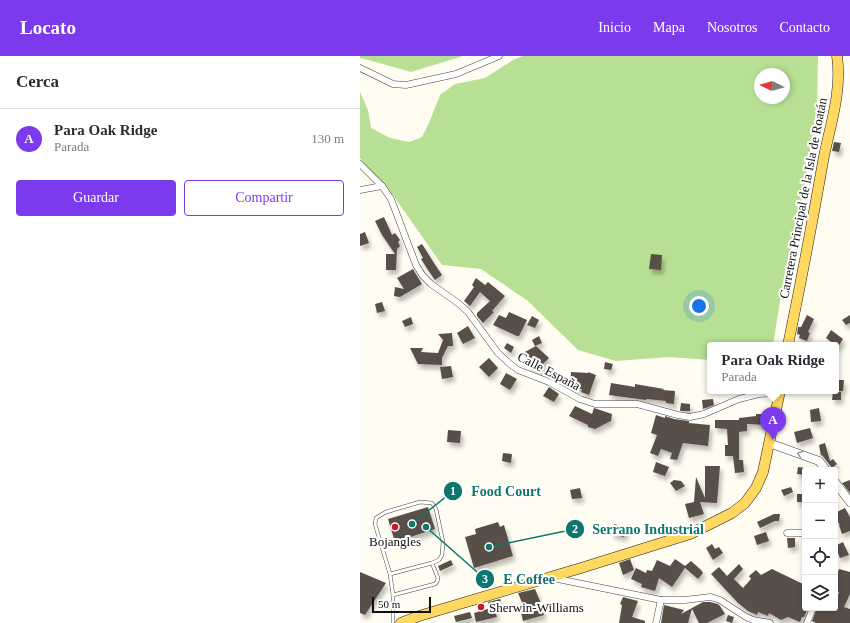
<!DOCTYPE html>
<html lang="es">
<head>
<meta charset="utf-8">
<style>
	body { margin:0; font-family:"Times New Roman",serif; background:#f7f7f7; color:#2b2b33 }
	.controls { position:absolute; right:12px; bottom:12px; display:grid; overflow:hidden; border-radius:4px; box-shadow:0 2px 6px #0003 }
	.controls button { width:36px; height:36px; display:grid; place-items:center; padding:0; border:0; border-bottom:1px solid #e1e1e2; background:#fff; color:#2b2b33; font:20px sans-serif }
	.compass { position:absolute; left:394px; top:12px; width:36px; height:36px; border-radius:50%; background:#fff; box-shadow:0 2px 6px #0003; rotate:275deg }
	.scale { position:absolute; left:12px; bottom:10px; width:59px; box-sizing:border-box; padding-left:4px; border:2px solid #0f0f0f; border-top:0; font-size:11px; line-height:14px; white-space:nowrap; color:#0f0f0f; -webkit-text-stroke:3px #fff; paint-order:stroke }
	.you { position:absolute; left:339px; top:250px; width:14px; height:14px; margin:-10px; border:3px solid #fff; border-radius:50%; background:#1a73e8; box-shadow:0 0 0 6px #1a73e833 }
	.badge { display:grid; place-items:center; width:26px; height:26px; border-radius:50%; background:#7c3aed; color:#fff; font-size:13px; font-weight:700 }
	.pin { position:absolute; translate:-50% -33px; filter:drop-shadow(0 1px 2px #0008) }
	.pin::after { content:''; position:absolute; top:21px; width:14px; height:12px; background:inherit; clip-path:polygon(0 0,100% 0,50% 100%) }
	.popup { position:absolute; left:347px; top:286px; width:132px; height:52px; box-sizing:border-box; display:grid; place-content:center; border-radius:4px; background:#fff; filter:drop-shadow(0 1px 3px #0005); font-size:13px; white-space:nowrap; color:#7c7c81 }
	.popup b { font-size:15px; color:#2b2b33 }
	.popup::after { content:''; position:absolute; left:50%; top:100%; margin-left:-8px; border:8px solid transparent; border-top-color:#fff }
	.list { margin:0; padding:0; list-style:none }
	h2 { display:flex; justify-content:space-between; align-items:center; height:52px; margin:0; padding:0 16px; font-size:17px }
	h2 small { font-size:13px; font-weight:400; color:#7c7c81 }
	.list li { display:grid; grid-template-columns:26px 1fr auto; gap:12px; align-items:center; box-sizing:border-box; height:60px; padding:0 16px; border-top:1px solid #e1e1e2 }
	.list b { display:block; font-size:15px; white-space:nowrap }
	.list p { margin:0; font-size:13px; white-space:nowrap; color:#7c7c81 }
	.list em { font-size:13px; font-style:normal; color:#7c7c81 }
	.actions { display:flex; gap:8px; padding:12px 16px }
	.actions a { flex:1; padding:9px 0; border:1px solid #7c3aed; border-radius:4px; text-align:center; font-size:14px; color:#7c3aed }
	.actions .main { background:#7c3aed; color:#fff }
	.icon { flex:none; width:22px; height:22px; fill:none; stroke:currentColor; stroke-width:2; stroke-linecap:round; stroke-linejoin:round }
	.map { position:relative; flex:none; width:490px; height:567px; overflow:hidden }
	header { display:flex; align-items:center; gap:24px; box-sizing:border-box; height:56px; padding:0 20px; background:#7c3aed; color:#fff }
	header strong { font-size:19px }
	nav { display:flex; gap:22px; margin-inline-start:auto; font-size:14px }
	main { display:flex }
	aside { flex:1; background:#fff }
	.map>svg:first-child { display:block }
	.forest { fill:#b7e094; fill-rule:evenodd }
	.building { fill:#59504a; filter:url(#shadow) }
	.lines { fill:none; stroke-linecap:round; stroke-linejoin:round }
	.service-casing { stroke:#424242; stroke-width:4 }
	.minor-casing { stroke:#424242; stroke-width:7 }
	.tertiary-casing { stroke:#424242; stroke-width:9 }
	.primary-casing { stroke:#202020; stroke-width:11 }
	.service { stroke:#fff; stroke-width:3 }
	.minor { stroke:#fff; stroke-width:6 }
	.tertiary { stroke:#fff; stroke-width:8 }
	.primary { stroke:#ffd861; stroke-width:10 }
	.oneway { stroke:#9f9f9f }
	.poi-dot { fill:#cc1a24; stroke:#fff; stroke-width:1.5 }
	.labels { text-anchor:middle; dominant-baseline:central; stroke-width:4; stroke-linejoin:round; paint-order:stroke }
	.street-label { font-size:13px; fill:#0f0f0f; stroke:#fff }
	.poi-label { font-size:13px; fill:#0f0f0f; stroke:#fff }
	.leader { fill:none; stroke:#0f766e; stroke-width:1.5 }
	.callout-dot { fill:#0f766e; stroke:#fff; stroke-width:1.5 }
	.mark-label { font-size:12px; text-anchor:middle; font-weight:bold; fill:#fff }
	.callout-label { font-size:14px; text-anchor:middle; font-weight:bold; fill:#0f766e; stroke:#fff; stroke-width:4; stroke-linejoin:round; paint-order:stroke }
</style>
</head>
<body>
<header>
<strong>Locato</strong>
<nav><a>Inicio</a><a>Mapa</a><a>Nosotros</a><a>Contacto</a></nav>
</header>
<main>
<aside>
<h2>Cerca<small></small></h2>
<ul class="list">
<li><span class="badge">A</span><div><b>Para Oak Ridge</b><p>Parada</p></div><em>130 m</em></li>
</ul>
<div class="actions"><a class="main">Guardar</a><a>Compartir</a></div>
</aside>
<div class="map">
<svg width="490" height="567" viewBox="0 0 490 567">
	<defs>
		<filter id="shadow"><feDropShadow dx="2.5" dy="4.5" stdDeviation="2" flood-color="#0004"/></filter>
	</defs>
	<rect width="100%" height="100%" fill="#fffcf1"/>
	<g class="forest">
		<path d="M0,0H103L51,16L23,8L0,2Z"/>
		<path d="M163,0H458L457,50L446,121L420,245L413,289H350V304L309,301L256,305L218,294L168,245L121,213L82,209L33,139L24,133L0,102V36L8,54L11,72L30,82L49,86L62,81L69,67L80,39L95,28L125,22L153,4ZM400,18H424V42H400Z"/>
	</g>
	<g class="building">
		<path d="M474,86L481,87L479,96L472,95Z"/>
		<path d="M24,161L32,179L35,177L40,184L38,186L40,190L37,193L36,214H26V198H35L22,179L15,165Z"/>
		<path d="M5,176L9,187L0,190V178Z"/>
		<path d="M62,188L74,207L82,219L75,224L68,214L61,203L63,202L57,191Z"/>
		<path d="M291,198L302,199L301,214L289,213Z"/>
		<path d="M53,213L62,228L40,241L34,240L35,231L44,233L37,222Z"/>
		<path d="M116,222L125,229L128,226L145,240L132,255L134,256L123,267L117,260V257L130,245L120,236L110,250L104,245L114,231L112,229Z"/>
		<path d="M22,246L25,255L17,257L15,248Z"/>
		<path d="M149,256L167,264L159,280H157L133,269L139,259L146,262Z"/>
		<path d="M447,259L454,263L448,276L450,277L447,285L439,282L440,279L437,278L438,271H441Z"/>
		<path d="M490,259V267L486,269L482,264Z"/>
		<path d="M172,260L179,264L175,272L167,269Z"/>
		<path d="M51,261L53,268L45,271L42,265Z"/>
		<path d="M108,270L115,282L103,288L97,277Z"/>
		<path d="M471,274L483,283L478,291L466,282Z"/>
		<path d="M92,277L93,290H88L82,302V309L58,308L50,292H63L61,296L78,297L83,284L78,278Z"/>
		<path d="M179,280L182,287L175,290L172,284Z"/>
		<path d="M147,287L154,291L151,297L144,292Z"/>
		<path d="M176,290L189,302L182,309L184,310L181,316L170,310L163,297Z"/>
		<path d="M129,302L138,312L129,321L119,311Z"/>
		<path d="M245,306L253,308L251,314L244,313Z"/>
		<path d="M91,310L93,321L82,323L80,311Z"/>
		<path d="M211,316L228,317V316L236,319L229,339L221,336L222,333L210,332Z"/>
		<path d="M146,317L157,323L150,334L140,328Z"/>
		<path d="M476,324H484L483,335H476Z"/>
		<path d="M251,327L275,331V328L304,333L303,334L315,335L314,348L306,347V345L287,343L286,344L249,339Z"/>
		<path d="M189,331L199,338L194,346L183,340Z"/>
		<path d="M473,336H481V344H472Z"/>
		<path d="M353,343L354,349L343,353L342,344Z"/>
		<path d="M321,347L330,348V355H320Z"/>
		<path d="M215,350L232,358L234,352L252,358L251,365L235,373L228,371V369L209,360Z"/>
		<path d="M459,352L461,365L451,366L450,354Z"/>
		<path d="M396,358H406V369L387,368V375L379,376V404H383L384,416L375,417L373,400H365V389H368L367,373L355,372V364H379V362L396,360Z"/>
		<path d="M296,359L305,362V360L314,363L329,365V367L350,369L348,390L323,387L317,404L310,403L312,397L301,393L298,400L290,397L297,379L291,377Z"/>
		<path d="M450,372L453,382L437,387L434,376Z"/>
		<path d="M88,374L101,375L100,387L87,386Z"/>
		<path d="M465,387L470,405L473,403L477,408L472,412L462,399L461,400L459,389Z"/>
		<path d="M143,397L152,398L151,407L142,405Z"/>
		<path d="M296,406L309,411L305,420L293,416Z"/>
		<path d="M345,410H360L357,447L340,446L344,458L329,462L325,448L334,446L336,421L345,442Z"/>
		<path d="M438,411L446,412L445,419L437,418Z"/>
		<path d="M314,424L321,425L325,430L316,435L310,427Z"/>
		<path d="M490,424V437L482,427Z"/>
		<path d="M431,431L433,436L424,440L421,434Z"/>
		<path d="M220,432L222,442L212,443L210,434Z"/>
		<rect x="437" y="438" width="8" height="8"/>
		<path d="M68,451L75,473L35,486L28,463Z"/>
		<path d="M485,452L490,461V475L482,478L479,469H480L475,461V457Z"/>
		<path d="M414,458H420L419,465H415L400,472L397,466Z"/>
		<path d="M138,466L140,471L144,469L153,500L114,512L105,481L116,478L115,473Z"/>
		<path d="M254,468L267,472L264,481L252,478Z"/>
		<path d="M406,476L409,485L397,489L394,480Z"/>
		<path d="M427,482H435V491L428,492Z"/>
		<path d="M483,486L489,499L480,502L475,490Z"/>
		<path d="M352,488L355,493L359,491L363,497L353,504L346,492Z"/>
		<path d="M270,503L274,514L263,519L259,507Z"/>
		<path d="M315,503L325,510L331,505L341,514L343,517L338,523L325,512L312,531L299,522L295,535L281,531L282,528L271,523L276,512L286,517L287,514L292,515L297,504L310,510Z"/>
		<path d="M91,504L93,509L80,515L78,510Z"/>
		<path d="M379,508L383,513L374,523L383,532L391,523L389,520L396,514L401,519L412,513L445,529V552H448L444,561H442L440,566L428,561L421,564L409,557L408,560L398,556L397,559L388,555L378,547L351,518L359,511L367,520Z"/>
		<path d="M479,513L490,516V538L484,551L490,553V567H456L452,565L457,552H475V545L479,536L475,534V524Z"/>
		<path d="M0,516L26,527L5,559L0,557Z"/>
		<path d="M175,533L180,545L184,559L163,565L160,552L164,551L158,537Z"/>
		<path d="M263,541L278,545L272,561L285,565V567H259L262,549L260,548Z"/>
		<path d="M140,543L141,545L129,549L128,546Z"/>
		<path d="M343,546H350L358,548L360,550L365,558L347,567H339L332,553L328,567H301L304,549L324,554L321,558Z"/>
		<path d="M134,551L137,561L116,566L114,557Z"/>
		<path d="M110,556L112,562L96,566L94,560Z"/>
		<path d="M368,559L374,561L372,567L366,565Z"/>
	</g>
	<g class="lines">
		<defs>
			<g id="service">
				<path d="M30,518L72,507L79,504L82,499L83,486L76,453L72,447L60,446L26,456L16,462L15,468L30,518L33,539V567"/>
				<path d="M33,539L75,528L77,526L78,522L72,507"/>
			</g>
			<g id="minor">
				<path d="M0,12L33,28L46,29L96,18L139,0"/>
				<path d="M0,108L22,130L31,143L56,209L63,220L71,228L98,247L108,256L138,297L150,308L158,314L189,326L220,343L235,348H277L318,359L330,361L344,358L379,343L399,338L419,337"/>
				<path d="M0,134L22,130"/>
				<path d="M427,477H445"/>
				<path d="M193,522L301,544H325L350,541L354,542L360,544L386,561L393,564L410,567"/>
				<path d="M296,567L301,544"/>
				<path d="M447,567L453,552"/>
			</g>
			<g id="tertiary">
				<path d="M409,387L459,405L466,414"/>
				<path d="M475,426L490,446"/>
			</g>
			<g id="primary">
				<path d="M428,289C441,226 453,163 464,100C471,67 482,34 477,0"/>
				<path d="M41,567L59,560L221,512L330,478L372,457L385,447L396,432L403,416L420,335"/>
			</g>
		</defs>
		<use href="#service" class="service-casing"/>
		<use href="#minor" class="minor-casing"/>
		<use href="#tertiary" class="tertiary-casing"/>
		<use href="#primary" class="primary-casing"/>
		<use href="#service" class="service"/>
		<use href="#minor" class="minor"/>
		<use href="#tertiary" class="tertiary"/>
		<use href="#primary" class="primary"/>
	</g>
	<defs><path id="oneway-chevron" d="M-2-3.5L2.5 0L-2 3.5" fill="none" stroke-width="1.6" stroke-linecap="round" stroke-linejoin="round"/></defs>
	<use class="oneway" href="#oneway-chevron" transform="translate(440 398) rotate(-161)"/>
	<g class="poi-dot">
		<circle cx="35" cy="471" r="4"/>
		<circle cx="121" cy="551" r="4"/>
	</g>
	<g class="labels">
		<g class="street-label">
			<text transform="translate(443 142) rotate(-79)">Carretera Principal de la Isla de Roatán</text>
			<text transform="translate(189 315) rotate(27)">Calle España</text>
		</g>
		<g class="poi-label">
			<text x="35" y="485">Bojangles</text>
			<text x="129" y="551" text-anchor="start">Sherwin-Williams</text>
		</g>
	</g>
	<path class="leader" d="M52 468L93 435M129 491L215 473M66 471L125 523"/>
	<g class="callout-dot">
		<circle cx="52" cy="468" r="4"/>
		<circle cx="129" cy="491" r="4"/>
		<circle cx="66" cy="471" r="4"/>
		<circle cx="93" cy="435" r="10"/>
		<circle cx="215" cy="473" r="10"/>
		<circle cx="125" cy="523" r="10"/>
	</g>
	<g class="mark-label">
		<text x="93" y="439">1</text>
		<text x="215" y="477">2</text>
		<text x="125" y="527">3</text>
	</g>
	<g class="callout-label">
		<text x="146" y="440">Food Court</text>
		<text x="288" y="478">Serrano Industrial</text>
		<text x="169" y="528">E Coffee</text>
	</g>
</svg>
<div class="controls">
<button>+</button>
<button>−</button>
<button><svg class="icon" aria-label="locate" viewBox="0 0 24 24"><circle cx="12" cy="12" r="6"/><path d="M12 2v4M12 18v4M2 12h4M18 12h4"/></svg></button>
<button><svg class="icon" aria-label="layers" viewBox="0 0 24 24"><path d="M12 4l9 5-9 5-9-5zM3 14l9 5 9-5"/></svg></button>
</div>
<svg class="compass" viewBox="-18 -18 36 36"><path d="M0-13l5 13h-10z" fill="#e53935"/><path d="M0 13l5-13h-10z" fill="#7c7c81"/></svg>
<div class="scale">50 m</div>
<div class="you"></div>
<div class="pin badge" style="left:413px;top:384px">A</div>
<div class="popup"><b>Para Oak Ridge</b>Parada</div>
</div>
</main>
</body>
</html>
